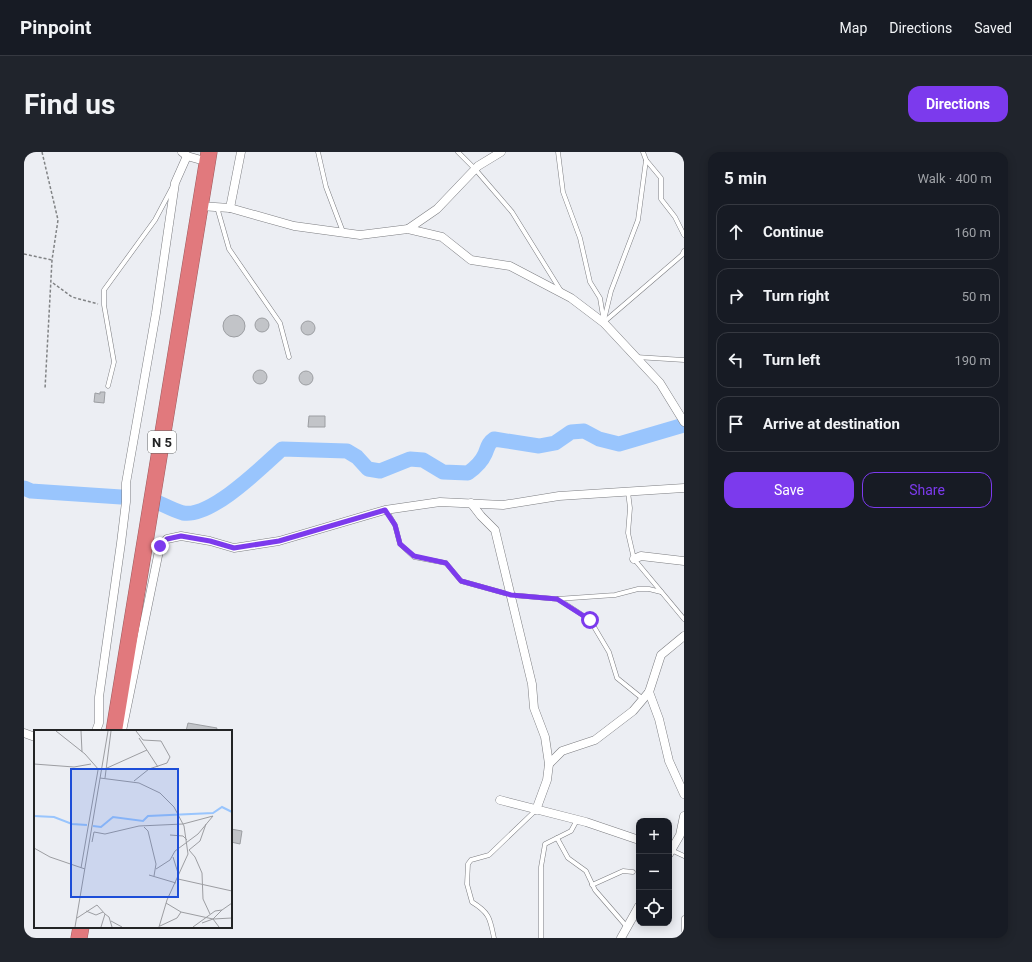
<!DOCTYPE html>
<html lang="en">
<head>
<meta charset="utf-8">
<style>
	body { margin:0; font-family:Roboto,sans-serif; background:#20242c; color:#f1f3f6 }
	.controls { position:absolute; right:12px; bottom:12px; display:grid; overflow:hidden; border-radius:8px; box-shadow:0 2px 10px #0003 }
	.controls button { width:36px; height:36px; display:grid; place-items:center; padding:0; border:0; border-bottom:1px solid #363941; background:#171b24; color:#f1f3f6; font:20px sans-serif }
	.stop { position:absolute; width:12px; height:12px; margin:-9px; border:3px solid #7c3aed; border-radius:50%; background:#fff }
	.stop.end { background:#7c3aed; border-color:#fff; box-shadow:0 1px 4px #0008 }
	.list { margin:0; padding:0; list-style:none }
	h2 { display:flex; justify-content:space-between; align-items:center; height:52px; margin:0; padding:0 16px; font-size:17px }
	h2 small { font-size:13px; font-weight:400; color:#9ea1a6 }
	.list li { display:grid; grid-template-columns:26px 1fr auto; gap:12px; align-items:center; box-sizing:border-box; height:56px; margin:0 8px 8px; padding:0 8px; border:1px solid #363941; border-radius:12px }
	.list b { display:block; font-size:15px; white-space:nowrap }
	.list em { font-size:13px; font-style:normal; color:#9ea1a6 }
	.actions { display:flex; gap:8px; padding:12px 16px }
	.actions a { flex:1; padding:9px 0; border:1px solid #7c3aed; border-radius:12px; text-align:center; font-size:14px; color:#7c3aed }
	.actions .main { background:#7c3aed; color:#fff }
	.icon { flex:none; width:22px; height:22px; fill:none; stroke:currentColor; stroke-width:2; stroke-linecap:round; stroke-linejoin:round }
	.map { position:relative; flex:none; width:660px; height:786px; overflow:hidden; border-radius:12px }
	header { display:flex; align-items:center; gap:24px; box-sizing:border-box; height:56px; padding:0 20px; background:#171b24; border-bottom:1px solid #363941 }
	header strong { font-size:19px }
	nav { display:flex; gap:22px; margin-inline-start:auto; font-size:14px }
	.intro { display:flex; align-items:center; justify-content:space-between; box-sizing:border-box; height:96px; padding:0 24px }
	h1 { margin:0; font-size:28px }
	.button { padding:10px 18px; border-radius:12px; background:#7c3aed; color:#fff; font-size:14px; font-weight:700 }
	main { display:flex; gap:24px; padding:0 24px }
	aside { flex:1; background:#171b24; border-radius:12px; box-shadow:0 2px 10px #0003 }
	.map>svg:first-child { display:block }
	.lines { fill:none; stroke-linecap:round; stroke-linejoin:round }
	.river { stroke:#99c5fd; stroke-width:15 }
	.building { fill:#c2c4c8; stroke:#9c9ea2 }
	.lane-casing { stroke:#7c7d81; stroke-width:5 }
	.street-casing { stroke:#7c7d81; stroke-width:9 }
	.highway-casing { stroke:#9e5b5e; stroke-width:17 }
	.path { stroke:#818385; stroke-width:1.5; stroke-dasharray:3 2; stroke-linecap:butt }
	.lane { stroke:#fff; stroke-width:4 }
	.street { stroke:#fff; stroke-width:8 }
	.highway { stroke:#e1797d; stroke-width:16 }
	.route { stroke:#7c3aed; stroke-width:5 }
	.labels { text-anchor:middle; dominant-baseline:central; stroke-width:4; stroke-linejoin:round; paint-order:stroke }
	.shield { fill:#fff; stroke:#656666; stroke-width:1 }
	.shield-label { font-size:13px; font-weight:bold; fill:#232425 }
	.inset-river { fill:none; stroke:#99c5fd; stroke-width:2 }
	.inset-road { fill:none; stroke:#9c9da1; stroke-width:1 }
	.view { fill:#1d4ed8; fill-opacity:0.15; stroke:#1d4ed8; stroke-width:2 }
	.inset-edge { fill:none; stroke:#232425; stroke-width:2 }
</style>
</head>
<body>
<header>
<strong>Pinpoint</strong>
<nav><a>Map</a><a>Directions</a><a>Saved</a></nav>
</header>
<div class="intro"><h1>Find us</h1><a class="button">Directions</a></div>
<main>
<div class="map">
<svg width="660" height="786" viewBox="0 0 660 786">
	<rect width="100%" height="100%" fill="#eceef3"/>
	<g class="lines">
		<g class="river">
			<path d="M0,336L7,339L97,345"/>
			<path d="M133,350C142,354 151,359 159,361C187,366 238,315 258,297L323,299L333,305L344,317L356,319L386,307L399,308L419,320L444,321C451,316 457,311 461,302C464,295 464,291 470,287L515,294L531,291L547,280L560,279L575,287L595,292L660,273"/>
		</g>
	</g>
	<g class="building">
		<circle cx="210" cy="174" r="11"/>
		<circle cx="238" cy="173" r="7"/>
		<circle cx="284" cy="176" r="7"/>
		<circle cx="236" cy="225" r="7"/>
		<circle cx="282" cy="226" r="7"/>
		<path d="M76,240H81L80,251L70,250L71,241L76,242Z"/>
		<path d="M285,264H301V275H284Z"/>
		<path d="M164,571L193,576L192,579H162Z"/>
		<path d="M207,677L218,679L216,692L207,690Z"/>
	</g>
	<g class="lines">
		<defs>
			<g id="lane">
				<path d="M294,0L302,35L319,80"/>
				<path d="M434,0L451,17L488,60L537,139"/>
				<path d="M534,0L539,40L556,86L566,130L576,146L580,170"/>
				<path d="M622,8L637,26V47L651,65L660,83"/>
				<path d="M193,55L205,97L256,171L265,205"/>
				<path d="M580,168L587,139L614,68L622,8L619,0"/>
				<path d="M580,170L658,103L660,99"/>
				<path d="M612,205L660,208"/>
				<path d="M84,234L90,210L80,153V138L131,68L148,36"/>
				<path d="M604,340L606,356L604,381L610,407L660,467"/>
				<path d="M362,358L371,373L376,392L390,405L422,411L437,429L487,443L533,447L591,443L614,437H625L637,440"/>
				<path d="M534,447L566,468L585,500L593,526L619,547"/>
				<path d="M533,686L544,706L562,719L571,738L603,775"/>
				<path d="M647,698L660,704"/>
				<path d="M568,733L599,719L609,720"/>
				<path d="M660,766V779"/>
				<path d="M470,786C466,767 466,761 448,750L443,732L444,712L447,708L465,703L512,658"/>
				<path d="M517,786V715L521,692L547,679L553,668"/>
			</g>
			<g id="street">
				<path d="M158,0L163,4L184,10"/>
				<path d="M176,54L206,56L270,74L336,83L384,77L418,85L447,108L486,114L547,146L580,171L636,231L660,270"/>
				<path d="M206,56L217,0"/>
				<path d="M384,77L413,57L454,14L477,0"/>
				<path d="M447,351L457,364L471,378L508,532L510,556L521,585L525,612L523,628L512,658"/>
				<path d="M610,407L617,404L660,409"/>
				<path d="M625,540L635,567L645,609L660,642"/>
				<path d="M72,579L75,571V545L97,391L102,350V331L132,161L151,31L163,4"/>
				<path d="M98,579L136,394L143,387L157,384L186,389L210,396L255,389L361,358L416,350L479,353L535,344L660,336"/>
				<path d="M0,581L11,585"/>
				<path d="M525,612L538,599L571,588L609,559L625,540L637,503L660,484"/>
				<path d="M476,648L562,670L615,688"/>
				<path d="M645,702L656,683L660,664"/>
				<path d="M597,786L615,754"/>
			</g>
			<g id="highway">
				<path d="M90,579L185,0"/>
				<path d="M55,786L57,775"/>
			</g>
		</defs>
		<use href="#lane" class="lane-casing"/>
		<use href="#street" class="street-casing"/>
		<use href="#highway" class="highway-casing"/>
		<g class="path">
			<path d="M18,0L34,68L28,108L21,237"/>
			<path d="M0,102L28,108"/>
			<path d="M29,131L48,145L74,152"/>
		</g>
		<use href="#lane" class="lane"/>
		<use href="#street" class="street"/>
		<use href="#highway" class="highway"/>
	</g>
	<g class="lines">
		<path class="route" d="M136,394L143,387L157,384L186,389L210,396L255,389L361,358L371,373L376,392L390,404L422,411L437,429L487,443L533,447L566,468"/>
	</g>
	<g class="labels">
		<rect class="shield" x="124" y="279" width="28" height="22" rx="3"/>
		<g class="shield-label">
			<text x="138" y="290">N 5</text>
		</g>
	</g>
	<g transform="translate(10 578)">
		<rect width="198" height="198" fill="#eceef3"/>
		<path class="inset-river" d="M0,86L20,87L38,94L53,95M59,96L67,97L79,87L109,91L114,86L179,83L188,77L198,82"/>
		<path class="inset-road" d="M22,1L51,24L65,40M47,1L48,22M105,8L124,37M0,34L40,37L57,34M73,38L113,20M66,48L105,53L126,63L140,77L150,96L154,124L133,170L125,197M71,48L77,1M100,51L115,39L133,33L136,27L127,11L109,10L102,1M172,94L166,111L155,120L161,127L168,143L169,169L176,184M110,97L114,101L122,134L120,146M136,105L149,106L153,110M58,112L60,102L71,104L105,96L149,94L179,86M0,118L16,127L51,139M139,127L144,143M47,138L64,40M122,139L136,130L141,121L164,104L179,86M115,145L142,153M144,149L198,161M52,181L62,185L69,182M147,182L179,189L185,197M71,184L75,187L78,197M43,188L63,175L71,184L67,197M179,189L198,188M77,191L88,197M168,193L179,189L188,180M126,196L143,188L147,182L132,173M41,197L74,1M159,197L181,181L188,180L198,173"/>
		<path class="view" d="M37,39H144V167H37Z"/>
		<rect width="198" height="198" class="inset-edge"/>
	</g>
</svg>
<div class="controls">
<button>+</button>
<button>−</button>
<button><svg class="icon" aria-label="locate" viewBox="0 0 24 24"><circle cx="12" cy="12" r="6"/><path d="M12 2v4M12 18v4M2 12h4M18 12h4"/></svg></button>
</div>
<div class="stop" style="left:566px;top:468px"></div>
<div class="stop end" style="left:136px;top:394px"></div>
</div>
<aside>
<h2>5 min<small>Walk · 400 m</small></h2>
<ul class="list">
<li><svg class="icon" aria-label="ahead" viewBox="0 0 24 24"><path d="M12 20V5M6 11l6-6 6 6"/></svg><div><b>Continue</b></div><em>160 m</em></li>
<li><svg class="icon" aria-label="right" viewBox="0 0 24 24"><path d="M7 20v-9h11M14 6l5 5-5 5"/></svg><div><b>Turn right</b></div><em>50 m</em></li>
<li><svg class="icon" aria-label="left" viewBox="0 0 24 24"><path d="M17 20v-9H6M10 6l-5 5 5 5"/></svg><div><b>Turn left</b></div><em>190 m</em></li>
<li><svg class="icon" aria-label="arrive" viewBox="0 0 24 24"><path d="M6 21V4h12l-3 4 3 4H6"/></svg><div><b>Arrive at destination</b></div></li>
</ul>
<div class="actions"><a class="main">Save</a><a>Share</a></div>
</aside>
</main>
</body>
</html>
